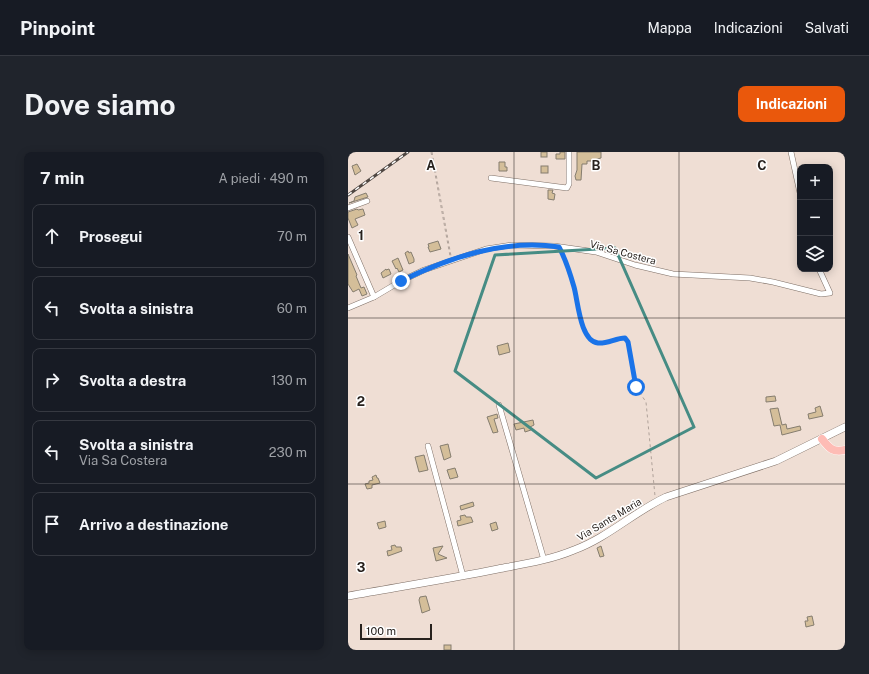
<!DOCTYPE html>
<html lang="it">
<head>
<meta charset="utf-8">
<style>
	body { margin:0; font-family:"Public Sans",sans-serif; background:#20242c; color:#f1f3f6 }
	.controls { position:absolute; right:12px; top:12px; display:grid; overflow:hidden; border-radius:8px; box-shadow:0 2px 10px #0003 }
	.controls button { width:36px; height:36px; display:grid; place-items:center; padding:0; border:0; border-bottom:1px solid #363941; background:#171b24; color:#f1f3f6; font:20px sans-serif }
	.scale { position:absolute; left:12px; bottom:10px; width:72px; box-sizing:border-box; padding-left:4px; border:2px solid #28221e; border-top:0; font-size:11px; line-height:14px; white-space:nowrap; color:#28221e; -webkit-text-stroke:3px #fff; paint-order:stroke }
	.stop { position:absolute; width:12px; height:12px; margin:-9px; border:3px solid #1a73e8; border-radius:50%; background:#fff }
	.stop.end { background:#1a73e8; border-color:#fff; box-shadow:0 1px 4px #0008 }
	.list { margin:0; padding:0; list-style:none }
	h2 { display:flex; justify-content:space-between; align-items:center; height:52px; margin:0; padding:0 16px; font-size:17px }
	h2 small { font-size:13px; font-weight:400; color:#9ea1a6 }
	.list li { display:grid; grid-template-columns:26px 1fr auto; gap:12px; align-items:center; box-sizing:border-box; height:64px; margin:0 8px 8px; padding:0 8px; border:1px solid #363941; border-radius:8px }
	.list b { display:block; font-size:15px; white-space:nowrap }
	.list p { margin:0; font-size:13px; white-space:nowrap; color:#9ea1a6 }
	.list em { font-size:13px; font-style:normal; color:#9ea1a6 }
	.icon { flex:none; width:22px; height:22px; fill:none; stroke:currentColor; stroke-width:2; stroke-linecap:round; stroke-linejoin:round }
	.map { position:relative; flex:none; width:497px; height:498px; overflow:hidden; border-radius:8px }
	header { display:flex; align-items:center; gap:24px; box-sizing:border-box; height:56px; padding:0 20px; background:#171b24; border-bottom:1px solid #363941 }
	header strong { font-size:19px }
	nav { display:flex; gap:22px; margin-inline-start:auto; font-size:14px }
	.intro { display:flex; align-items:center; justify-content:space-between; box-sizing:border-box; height:96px; padding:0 24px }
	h1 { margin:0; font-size:28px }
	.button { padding:10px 18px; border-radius:8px; background:#ea580c; color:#fff; font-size:14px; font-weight:700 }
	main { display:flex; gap:24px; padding:0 24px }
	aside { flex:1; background:#171b24; border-radius:8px; box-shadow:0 2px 10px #0003 }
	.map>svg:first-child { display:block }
	.building { fill:#d4be99; stroke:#857d6f }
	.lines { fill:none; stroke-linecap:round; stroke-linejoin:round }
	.street-casing { stroke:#7e6f66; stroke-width:6 }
	.secondary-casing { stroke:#7e6f66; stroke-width:8 }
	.primary-casing { stroke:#fff; stroke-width:9 }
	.path { stroke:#b0a29a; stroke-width:1; stroke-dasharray:3 3; stroke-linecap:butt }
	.street { stroke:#fff; stroke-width:5 }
	.secondary { stroke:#fff; stroke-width:7 }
	.primary { stroke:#febcb5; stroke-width:8 }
	.rail-casing { stroke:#4f4742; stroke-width:3 }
	.rail { stroke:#fff; stroke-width:1.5; stroke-dasharray:4.5; stroke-linecap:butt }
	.route { stroke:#1a73e8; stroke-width:5 }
	.marked { fill:none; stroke:#468c84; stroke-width:3; stroke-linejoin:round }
	.grid { fill:none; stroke:#28221e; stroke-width:1; stroke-opacity:0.55 }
	.labels { text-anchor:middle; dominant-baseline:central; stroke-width:3; stroke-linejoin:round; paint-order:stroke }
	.street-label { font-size:10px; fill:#28221e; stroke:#fff }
	.grid-label { font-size:13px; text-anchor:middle; font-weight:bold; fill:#28221e; stroke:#fff; stroke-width:3; stroke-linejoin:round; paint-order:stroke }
</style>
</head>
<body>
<header>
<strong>Pinpoint</strong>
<nav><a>Mappa</a><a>Indicazioni</a><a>Salvati</a></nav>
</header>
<div class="intro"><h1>Dove siamo</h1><a class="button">Indicazioni</a></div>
<main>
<aside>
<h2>7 min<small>A piedi · 490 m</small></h2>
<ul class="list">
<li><svg class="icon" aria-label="ahead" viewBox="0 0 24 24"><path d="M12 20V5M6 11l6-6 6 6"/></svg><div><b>Prosegui</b></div><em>70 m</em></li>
<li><svg class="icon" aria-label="left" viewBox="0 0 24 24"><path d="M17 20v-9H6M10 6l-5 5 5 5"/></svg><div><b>Svolta a sinistra</b></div><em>60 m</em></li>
<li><svg class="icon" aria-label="right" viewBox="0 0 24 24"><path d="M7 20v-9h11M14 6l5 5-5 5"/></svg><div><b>Svolta a destra</b></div><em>130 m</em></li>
<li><svg class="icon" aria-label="left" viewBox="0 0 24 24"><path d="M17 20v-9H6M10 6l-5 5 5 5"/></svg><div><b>Svolta a sinistra</b><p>Via Sa Costera</p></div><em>230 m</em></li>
<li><svg class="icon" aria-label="arrive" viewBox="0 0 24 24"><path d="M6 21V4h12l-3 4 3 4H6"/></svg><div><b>Arrivo a destinazione</b></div></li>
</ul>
</aside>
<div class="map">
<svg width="497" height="498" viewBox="0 0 497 498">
	<rect width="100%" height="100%" fill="#efded4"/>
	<g class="building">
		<rect x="193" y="0" width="6" height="5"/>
		<path d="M212,0H217V7H208V2H212Z"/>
		<path d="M229,0H253V6L249,7L246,9H239V12H234L233,28H228L227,24L229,18Z"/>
		<path d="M151,10H157V15H159V19H151Z"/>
		<path d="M9,12L13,19L7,23L4,14Z"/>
		<rect x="193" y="14" width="7" height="7"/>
		<path d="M200,38H205L204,41L207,42L206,48L200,47Z"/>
		<path d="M18,41L20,45L1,51L6,49L7,45Z"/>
		<path d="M9,57L10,58L15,57L17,63L7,67L10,73L4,76L0,66V60Z"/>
		<path d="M90,89L93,97L82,100L80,95H81L80,92Z"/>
		<path d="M60,99L61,101L63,100L66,107V110L61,112L57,101Z"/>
		<path d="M0,102L9,123L8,124L13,136L16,135L19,142L14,144L11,137L5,140L0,132Z"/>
		<path d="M50,106L55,118L51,120L49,116L48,117L44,109Z"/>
		<path d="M38,117V118L41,117L43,122L35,126L33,121Z"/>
		<path d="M160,191L162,200L151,203L149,194Z"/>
		<path d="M427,244L428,249L418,250V245Z"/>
		<path d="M472,254L475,264L461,267L460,262L468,260L467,256Z"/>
		<path d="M430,256L434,273L438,272L439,277L452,274L453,278L434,283L432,273L426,274L422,257Z"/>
		<path d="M149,262L150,266L146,267L150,280L145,281L139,265Z"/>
		<path d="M185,268L186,273L182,275L183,278L177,280L176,276L168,278L166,272Z"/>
		<path d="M100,292L103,305L96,308L92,294Z"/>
		<path d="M76,303L80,318L71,320L67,305Z"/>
		<path d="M107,316L110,325L102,327L99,318Z"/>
		<path d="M28,323L29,326H30L32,331L24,333V336L19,337L17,332L21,331V329L25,328L24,325Z"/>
		<path d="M125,350L126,354L113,358L112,354Z"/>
		<path d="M117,363L118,365H123L125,370L110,374L109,369L113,368L112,364Z"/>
		<path d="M37,369L38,375L31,377L29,371Z"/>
		<path d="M148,370L150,377L144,379L142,372Z"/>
		<path d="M47,393L48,395H53L54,399L40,404L39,399L44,398L43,394Z"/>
		<path d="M95,394L90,402L99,406L88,409L85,396Z"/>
		<path d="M253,394L256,404L252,405L249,396Z"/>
		<path d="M78,444L82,458L74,461L71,448L72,445Z"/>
		<path d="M464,464L466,473L458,475L457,469H460L459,465Z"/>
		<rect x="96" y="493" width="7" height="5"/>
	</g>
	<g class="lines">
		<defs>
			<g id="street">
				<path d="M443,0L452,41"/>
				<path d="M143,26L219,36L221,32V0"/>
				<path d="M0,56L19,49"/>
				<path d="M0,85L26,145"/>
				<path d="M0,156L26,145L53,129L76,118L138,97L164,93L206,94L248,100L287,113L325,122L402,126L425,130L473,142L482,141L471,117"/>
				<path d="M151,253L196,408"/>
				<path d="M80,294L115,424"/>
			</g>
			<path id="secondary" d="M0,444C50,435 100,427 150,417C176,412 202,408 226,398C259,386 286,360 318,345L428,309L497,275"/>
			<path id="primary" d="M474,287C481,296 485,301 497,298"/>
		</defs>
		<use href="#street" class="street-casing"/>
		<use href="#secondary" class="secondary-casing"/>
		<use href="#primary" class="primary-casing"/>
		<g class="path">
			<path d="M83,0L102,104"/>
			<path d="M84,0L103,104"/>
			<path d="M213,100C219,110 223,123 226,134C230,148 232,188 250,191C259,192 268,186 277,186L280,190L288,235L298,250L307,344"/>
		</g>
		<use href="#street" class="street"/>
		<use href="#secondary" class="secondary"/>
		<use href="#primary" class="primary"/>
		<defs>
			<path id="rail" d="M0,43L60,0"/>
		</defs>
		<use href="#rail" class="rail-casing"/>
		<use href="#rail" class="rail"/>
	</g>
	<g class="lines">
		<path class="route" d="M53,129C102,105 156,87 211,95C218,108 222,121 226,135C230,149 232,189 250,191C259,192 268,186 277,186L280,190L288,235"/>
	</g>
	<path class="marked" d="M267,96L346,275L248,326L107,219L147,103Z"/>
	<path class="grid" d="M166,0V498M331,0V498M0,166H497M0,332H497"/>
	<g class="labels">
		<g class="street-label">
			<text transform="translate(275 100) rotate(15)">Via Sa Costera</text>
			<text transform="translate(261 367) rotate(-31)">Via Santa Maria</text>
		</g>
	</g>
	<g class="grid-label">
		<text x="83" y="18">A</text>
		<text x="248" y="18">B</text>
		<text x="414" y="18">C</text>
		<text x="13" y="88">1</text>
		<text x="13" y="254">2</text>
		<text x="13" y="420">3</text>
	</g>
</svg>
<div class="controls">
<button>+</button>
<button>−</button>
<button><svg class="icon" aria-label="layers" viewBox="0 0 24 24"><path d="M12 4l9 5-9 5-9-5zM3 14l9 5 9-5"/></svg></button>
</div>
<div class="scale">100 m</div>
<div class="stop" style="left:288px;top:235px"></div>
<div class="stop end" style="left:53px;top:129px"></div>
</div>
</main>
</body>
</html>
